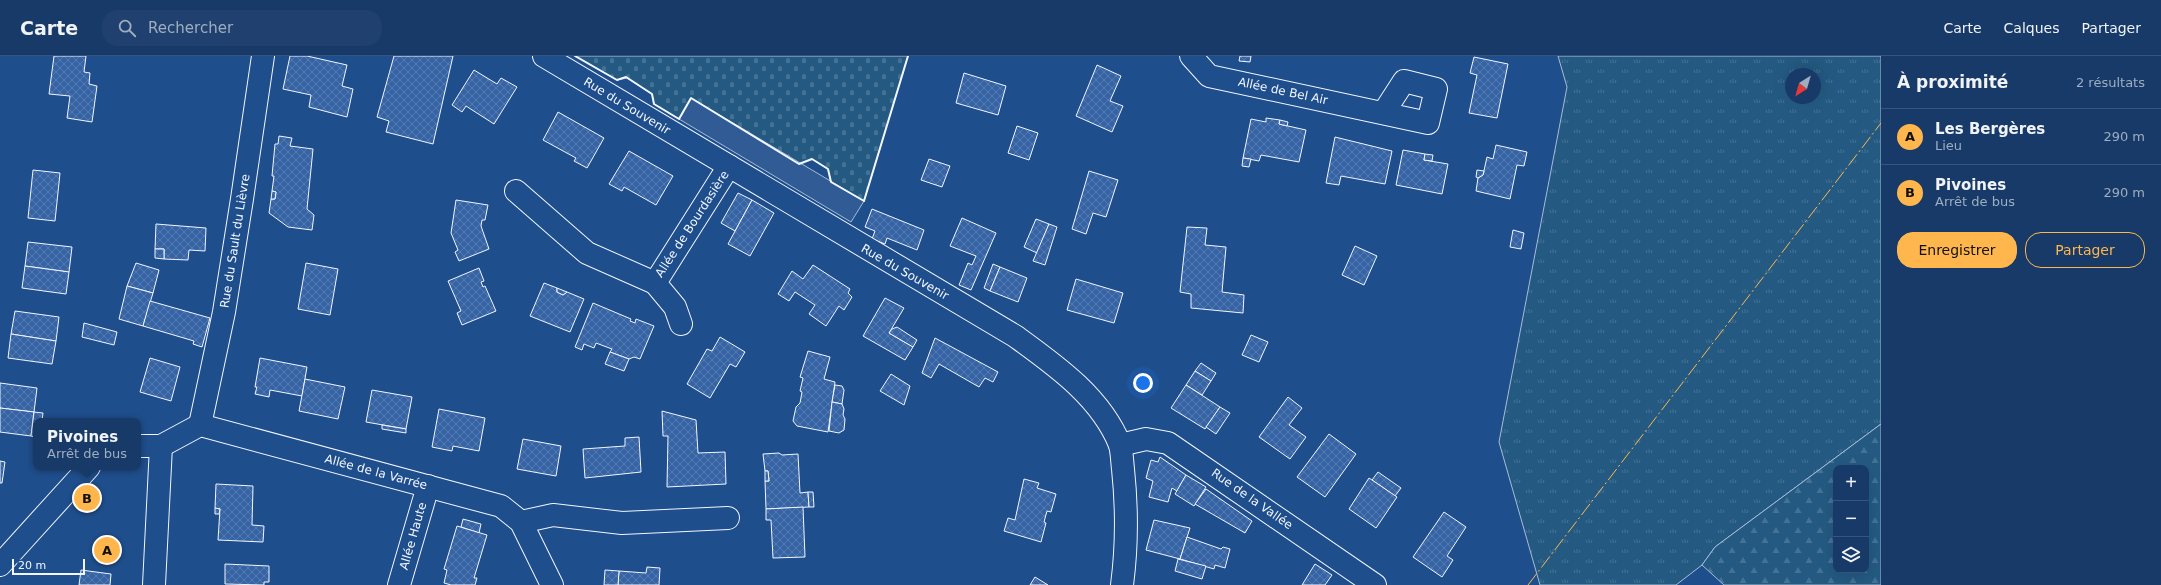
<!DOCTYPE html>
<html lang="fr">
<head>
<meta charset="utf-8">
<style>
	body { margin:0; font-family:"DejaVu Sans",sans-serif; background:#20416f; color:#f1f3f6 }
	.controls { position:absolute; right:12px; bottom:12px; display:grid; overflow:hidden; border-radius:8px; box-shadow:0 4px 16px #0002 }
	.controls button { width:36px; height:36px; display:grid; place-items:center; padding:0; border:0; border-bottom:1px solid #36547d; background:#173a69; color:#f1f3f6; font:20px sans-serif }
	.compass { position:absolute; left:1785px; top:12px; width:36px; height:36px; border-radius:50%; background:#173a69; box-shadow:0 4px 16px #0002; rotate:217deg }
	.scale { position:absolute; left:12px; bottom:10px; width:73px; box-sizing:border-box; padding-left:4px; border:2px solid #f2f6ff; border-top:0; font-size:11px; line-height:14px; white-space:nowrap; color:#f2f6ff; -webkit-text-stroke:3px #1f4e8c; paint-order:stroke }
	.you { position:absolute; left:1143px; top:327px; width:14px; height:14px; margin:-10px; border:3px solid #fff; border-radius:50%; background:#1a73e8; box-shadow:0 0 0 6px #1a73e833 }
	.badge { display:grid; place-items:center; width:26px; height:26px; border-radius:50%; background:#ffb74d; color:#111; font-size:13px; font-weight:700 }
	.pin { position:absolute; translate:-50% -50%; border:2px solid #fff; box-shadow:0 1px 4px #0006 }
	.popup { position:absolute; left:33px; top:362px; width:108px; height:52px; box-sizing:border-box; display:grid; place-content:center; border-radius:8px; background:#173a69; filter:drop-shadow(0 1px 3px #0005); font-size:13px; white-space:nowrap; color:#9eadc0 }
	.popup b { font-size:15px; color:#f1f3f6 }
	.popup::after { content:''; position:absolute; left:50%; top:100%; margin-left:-8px; border:8px solid transparent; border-top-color:#173a69 }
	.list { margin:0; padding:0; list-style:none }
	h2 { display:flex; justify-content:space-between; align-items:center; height:52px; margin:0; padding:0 16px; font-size:17px }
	h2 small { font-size:13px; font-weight:400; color:#9eadc0 }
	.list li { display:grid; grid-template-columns:26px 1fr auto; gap:12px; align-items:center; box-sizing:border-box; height:56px; padding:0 16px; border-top:1px solid #36547d }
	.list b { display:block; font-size:15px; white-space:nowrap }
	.list p { margin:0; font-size:13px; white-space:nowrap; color:#9eadc0 }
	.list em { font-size:13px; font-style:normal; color:#9eadc0 }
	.actions { display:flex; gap:8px; padding:12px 16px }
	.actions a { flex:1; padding:9px 0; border:1px solid #ffb74d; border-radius:16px; text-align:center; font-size:14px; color:#ffb74d }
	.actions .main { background:#ffb74d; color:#111 }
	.icon { flex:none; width:22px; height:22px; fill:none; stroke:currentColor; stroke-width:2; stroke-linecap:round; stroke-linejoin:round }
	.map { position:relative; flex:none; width:1881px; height:529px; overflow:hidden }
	header { display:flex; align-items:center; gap:24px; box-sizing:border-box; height:56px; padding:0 20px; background:#173a69; border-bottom:1px solid #36547d }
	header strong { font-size:19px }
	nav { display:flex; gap:22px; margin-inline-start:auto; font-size:14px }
	.search { width:280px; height:36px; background:#20416f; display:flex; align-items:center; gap:10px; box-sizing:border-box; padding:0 14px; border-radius:16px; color:#9eadc0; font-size:15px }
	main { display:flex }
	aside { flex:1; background:#173a69 }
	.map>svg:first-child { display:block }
	.grass { fill:url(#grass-tufts); stroke:#a8bbd7; fill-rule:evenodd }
	.forest { fill:url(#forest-firs); stroke:#a8bbd7; fill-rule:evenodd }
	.cemetery { fill:url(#cemetery-stones); stroke:#a8bbd7 }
	.parking { fill:#305b95; stroke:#a8bbd7 }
	.building { fill:url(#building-cross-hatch); stroke:#f2f6ff }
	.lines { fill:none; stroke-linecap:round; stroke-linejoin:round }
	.minor-casing { stroke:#f2f6ff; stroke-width:24 }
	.minor { stroke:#1f4e8c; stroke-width:22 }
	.wall { stroke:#f2f6ff; stroke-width:2 }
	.power { stroke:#ffb74d; stroke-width:1; stroke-dasharray:14 3 2 3; stroke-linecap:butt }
	.labels { text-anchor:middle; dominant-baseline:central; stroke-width:3; stroke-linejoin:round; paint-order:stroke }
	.street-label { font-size:12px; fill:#f2f6ff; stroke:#1f4e8c }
</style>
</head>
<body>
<header>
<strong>Carte</strong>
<div class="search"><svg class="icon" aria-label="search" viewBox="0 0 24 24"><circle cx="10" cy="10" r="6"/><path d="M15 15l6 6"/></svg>Rechercher</div>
<nav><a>Carte</a><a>Calques</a><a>Partager</a></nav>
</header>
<main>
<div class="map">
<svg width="1881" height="529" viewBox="0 0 1881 529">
	<defs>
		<pattern id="grass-tufts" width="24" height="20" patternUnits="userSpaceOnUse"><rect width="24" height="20" fill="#245a82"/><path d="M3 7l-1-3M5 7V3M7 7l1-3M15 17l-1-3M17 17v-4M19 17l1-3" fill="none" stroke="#447295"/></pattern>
		<pattern id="forest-firs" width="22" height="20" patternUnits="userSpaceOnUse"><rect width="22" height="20" fill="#245a82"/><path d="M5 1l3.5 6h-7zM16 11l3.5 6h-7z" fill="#447295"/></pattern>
		<pattern id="cemetery-stones" width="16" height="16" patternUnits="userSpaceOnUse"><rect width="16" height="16" fill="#245a82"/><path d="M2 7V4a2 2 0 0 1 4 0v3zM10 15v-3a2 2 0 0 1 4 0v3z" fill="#447295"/></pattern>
		<pattern id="building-cross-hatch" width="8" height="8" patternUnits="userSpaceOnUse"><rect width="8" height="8" fill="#3563a3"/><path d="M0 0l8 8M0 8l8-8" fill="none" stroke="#537ab1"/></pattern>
	</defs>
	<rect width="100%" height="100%" fill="#1f4e8c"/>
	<path class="grass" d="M1558,0H1881V368L1715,491L1702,509L1676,529H1540L1499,386L1567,31ZM1791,18H1815V42H1791Z"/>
	<path class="forest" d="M1881,368V529H1724L1702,509L1715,491ZM1836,412H1866V514H1836Z"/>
	<path class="cemetery" d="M575,0H908L864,145L831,126L828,113L812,103L799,108L691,42L679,63L654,48L652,38L627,22L617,24Z"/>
	<path class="parking" d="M691,42L864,145L851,166L679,63Z"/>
	<g class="building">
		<path d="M54,0H86L84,16L90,17L89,28L97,30L92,66L67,62L70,40L49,38Z"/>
		<path d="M290,0H307L347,9L342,30L353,33L347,61L309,51L311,39L283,33Z"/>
		<path d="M394,0H453L433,88L386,76L389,65L377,61Z"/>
		<path d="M1240,0H1251L1250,6L1239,5Z"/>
		<path d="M1474,1L1508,8L1497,62L1469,57L1477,19L1470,17Z"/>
		<path d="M1097,9L1121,20L1110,45L1123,50L1112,76L1076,60Z"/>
		<path d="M474,14L497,28L501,22L517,31L494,68L466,50L462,56L452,49Z"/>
		<path d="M964,17L1006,30L998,59L956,47Z"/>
		<path d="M558,56L604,82L587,112L574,105L576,102L543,84Z"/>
		<path d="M1266,62L1280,64L1279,68L1306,74L1299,106L1261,99L1259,105L1243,102L1251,63L1266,66Z"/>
		<path d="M1280,64L1288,66L1287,70L1279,68Z"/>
		<path d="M1017,70L1038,77L1029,104L1008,97Z"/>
		<path d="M279,80L292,82L290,90L313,93L307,153L314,159L312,174L288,171L269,157L271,143H275L276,136L272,135L274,120H272L275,88H278Z"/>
		<path d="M1335,81L1392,95L1385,128L1341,120L1339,129L1326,127Z"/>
		<path d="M1496,89L1527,96L1524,110L1517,109L1510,143L1476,135L1478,122L1483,119L1487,101L1493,103Z"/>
		<path d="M1403,94L1425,98L1424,104L1448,108L1442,138L1396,129Z"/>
		<path d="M629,95L673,120L656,149L624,131L622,135L609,128Z"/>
		<path d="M1425,98L1433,99L1432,105L1424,104Z"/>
		<path d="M1243,102L1251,103L1249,111L1242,110Z"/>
		<path d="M929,103L950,110L942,131L921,124Z"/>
		<path d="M33,114L60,117L55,165L28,162Z"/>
		<path d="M1477,114L1484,115L1483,119L1478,122L1476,121Z"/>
		<path d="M1089,115L1118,124L1106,161L1093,157L1086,178L1072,173Z"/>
		<path d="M272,135L276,136L275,143H271Z"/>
		<path d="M738,137L752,144L735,175L721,167Z"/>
		<path d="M456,144L488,149L485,164H482L481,170L489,193L459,205L455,196L458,194L451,177Z"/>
		<path d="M752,144L774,157L750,200L728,188Z"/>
		<path d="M872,153L924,174L917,194L887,182L885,188L872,183L875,175L865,171Z"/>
		<path d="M962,162L996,177L971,234L959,229L968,207L972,209L976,200L950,190Z"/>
		<path d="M1036,163L1049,168L1037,197L1024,191Z"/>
		<path d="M156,168L206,172L205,195L189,194L188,204L164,203V193H155Z"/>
		<path d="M1049,168L1057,171L1045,209L1033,205Z"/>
		<path d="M1187,171L1207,172L1205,189L1226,191L1222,236L1244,239L1243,257L1191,252V238L1180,236Z"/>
		<path d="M1513,174L1524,177L1521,193L1510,191Z"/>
		<path d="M28,186L72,191L69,216L25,210Z"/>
		<path d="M1355,190L1377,200L1364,229L1342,219Z"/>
		<path d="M155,193H164V203L155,202Z"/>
		<path d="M136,207L159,214L153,237L127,230Z"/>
		<path d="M306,207L338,213L330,259L298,253Z"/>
		<path d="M993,208L1000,211L990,235L984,232Z"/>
		<path d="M813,209L850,233L848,237L852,241L844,254L839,250L826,270L809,258L815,249L795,236L789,245L778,238L792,215L803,223Z"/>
		<path d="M25,210L69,216L66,238L22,232Z"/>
		<path d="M1000,211L1027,222L1018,246L990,235Z"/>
		<path d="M479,212L484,225L481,226L483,231L485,230L496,255L462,269L457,257L461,255L448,225Z"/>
		<path d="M1076,223L1123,237L1114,267L1067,254Z"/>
		<path d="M544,227L557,232V236L563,239L567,236L584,243L570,276L530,260Z"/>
		<path d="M127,230L153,237L143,270L119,263Z"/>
		<path d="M557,232L567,236L563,239L557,236Z"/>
		<path d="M885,242L904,252L889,277L913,291L905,304L863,280Z"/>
		<path d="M150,245L210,262L202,291L193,288L194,285L143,270Z"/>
		<path d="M593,247L631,263L630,265L635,267L636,263L654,270L640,303L634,301L629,303L610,296L612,293L596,287L594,292L584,288L582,294L575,291Z"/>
		<path d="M15,255L59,261L56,285L11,278Z"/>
		<path d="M84,267L117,276L114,289L82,281Z"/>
		<path d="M897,271L917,284L913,291L889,277L892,273Z"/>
		<path d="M11,278L56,285L52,308L8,302Z"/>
		<path d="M1251,279L1268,286L1259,306L1242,299Z"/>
		<path d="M720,281L745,296L736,311L730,308L710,342L687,328L707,293L712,295Z"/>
		<path d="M935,282L998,316L993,326L985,322L979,331L939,308L931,322L922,317Z"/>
		<path d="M808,295L830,301L824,323L835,326L828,376L797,370L793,365L796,351L800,347L802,336L800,335L803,322L800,321Z"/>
		<path d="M610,296L629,303L624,315L605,308Z"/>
		<path d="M150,302L180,311L171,345L140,336Z"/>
		<path d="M260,302L307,311L302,340L270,334L269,341L255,338L257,331H255Z"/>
		<path d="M1201,307L1216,317L1211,325L1195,315Z"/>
		<path d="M1195,315L1211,325L1202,339L1186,329Z"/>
		<path d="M891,318L910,330L904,349L880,335Z"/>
		<path d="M305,323L345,331L338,363L299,355Z"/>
		<path d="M0,327L37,332L34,356L0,352Z"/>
		<path d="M835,329L842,330L844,334L842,348L832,346Z"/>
		<path d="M1186,329L1220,351L1205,373L1171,352Z"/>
		<path d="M372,334L412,341L406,373L366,366Z"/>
		<path d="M1288,341L1302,352L1289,369L1306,381L1290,403L1259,381Z"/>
		<path d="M832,346L842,348L844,353L843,359L845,363L844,374L839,377L829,375Z"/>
		<path d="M1220,351L1230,357L1216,378L1206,371Z"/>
		<path d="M0,352L34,356L31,380L0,376Z"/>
		<path d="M439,353L485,362L479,395L453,390L452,395L432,391Z"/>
		<path d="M662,355L696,364L698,397L725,396L726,428L667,431L668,380H663Z"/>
		<path d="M34,356L43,357L42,365H36V381L31,380Z"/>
		<path d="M382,369L406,373V377L382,373Z"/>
		<path d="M1329,378L1356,398L1325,441L1297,421Z"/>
		<path d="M639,381L641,416L585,422L583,393L625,390V382Z"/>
		<path d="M523,383L561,390L556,420L517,413Z"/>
		<path d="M779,397L782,399L798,398L800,437L808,436L809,451L766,453L765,425H769L768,415H765L763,398Z"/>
		<path d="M1160,401L1186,419L1177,435L1172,432L1168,446L1149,441L1153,425L1146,422L1151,404L1158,406Z"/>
		<path d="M0,405L5,406L2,427H0Z"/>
		<path d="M765,415H768L769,425H765Z"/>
		<path d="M1378,416L1401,432L1395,440L1372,424Z"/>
		<path d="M1186,419L1206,431L1194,450L1175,438Z"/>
		<path d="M1369,422L1397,441L1376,472L1349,453Z"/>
		<path d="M1024,423L1039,427L1037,432L1056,438L1051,456L1047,455L1044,466L1046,467L1041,486L1004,475L1008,462L1015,464Z"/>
		<path d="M216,428L253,430L252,469L264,470L263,486L218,484L220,453L215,452Z"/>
		<path d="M1206,433L1252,465L1245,477L1195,448Z"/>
		<path d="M808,436H813L814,451H809Z"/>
		<path d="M803,451L805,501L773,502L771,464H766V453Z"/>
		<path d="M215,452L220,453L219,458H215Z"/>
		<path d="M1444,456L1466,471L1447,500L1453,504L1442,521L1413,501Z"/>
		<path d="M463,463L481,468L479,477L461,471Z"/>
		<path d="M1154,464L1190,472L1180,503L1146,494Z"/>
		<path d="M457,470L487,479L474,522H477L475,529H451L444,527L447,514L444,513Z"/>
		<path d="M1187,481L1221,493L1223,491L1230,493L1225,512L1215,509L1214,513L1180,503Z"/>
		<path d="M101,487L115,489L113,501L100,499Z"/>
		<path d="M1178,503L1206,510L1202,523L1175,515Z"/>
		<path d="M225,508L269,510V526H264V529L225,528Z"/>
		<path d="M1315,508L1332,519L1325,529H1302Z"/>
		<path d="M647,511L660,512L659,529H618L619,515L646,517Z"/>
		<path d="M81,514L111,518L110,529H79Z"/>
		<path d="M605,514L619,515L618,529H604Z"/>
		<path d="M1035,521L1048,529H1030Z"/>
	</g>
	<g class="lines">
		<defs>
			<g id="minor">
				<path d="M544,0L1015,280C1055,309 1101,341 1120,389C1122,396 1122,405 1123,413C1127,451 1127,491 1122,529"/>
				<path d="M1191,0L1209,20L1428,67L1436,33L1404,25L1384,56"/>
				<path d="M516,135L587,197L655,227"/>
				<path d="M681,268L675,251L655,227L729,110"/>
				<path d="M200,369L224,256L242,143L263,0"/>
				<path d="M1120,389L1146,383L1168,387L1375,529"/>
				<path d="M138,390H161L200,369L501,450L521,466L552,529"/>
				<path d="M521,466L553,459L622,467L728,462"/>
				<path d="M0,509L89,411"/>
				<path d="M154,529L161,390"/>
				<path d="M399,529L428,430"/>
			</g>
		</defs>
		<use href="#minor" class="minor-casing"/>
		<use href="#minor" class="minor"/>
		<path class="wall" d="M575,0L617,24L626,21L652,38L654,48L679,63L691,42L799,108L812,103L828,113L831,126L864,145L908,0"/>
		<path class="power" d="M1528,529L1881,67"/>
	</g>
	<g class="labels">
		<g class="street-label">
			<text transform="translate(1283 35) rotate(12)">Allée de Bel Air</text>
			<text transform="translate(627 50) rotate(31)">Rue du Souvenir</text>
			<text transform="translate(692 168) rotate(-57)">Allée de Bourdasière</text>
			<text transform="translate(235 185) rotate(-81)">Rue du Sault du Lièvre</text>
			<text transform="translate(905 216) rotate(30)">Rue du Souvenir</text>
			<text transform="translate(376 416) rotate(15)">Allée de la Varrée</text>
			<text transform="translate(1252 443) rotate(35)">Rue de la Vallée</text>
			<text transform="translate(413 480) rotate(-74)">Allée Haute</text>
		</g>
	</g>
</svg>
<div class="controls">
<button>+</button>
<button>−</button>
<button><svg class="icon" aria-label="layers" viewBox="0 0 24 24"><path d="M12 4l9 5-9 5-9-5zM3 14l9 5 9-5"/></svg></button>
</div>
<svg class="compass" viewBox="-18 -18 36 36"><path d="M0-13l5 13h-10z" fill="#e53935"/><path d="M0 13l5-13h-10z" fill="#9eadc0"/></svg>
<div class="scale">20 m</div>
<div class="you"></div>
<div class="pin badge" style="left:107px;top:494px">A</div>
<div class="pin badge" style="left:87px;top:442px">B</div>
<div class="popup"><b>Pivoines</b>Arrêt de bus</div>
</div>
<aside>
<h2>À proximité<small>2 résultats</small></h2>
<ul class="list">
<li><span class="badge">A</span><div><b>Les Bergères</b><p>Lieu</p></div><em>290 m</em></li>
<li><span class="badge">B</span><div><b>Pivoines</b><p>Arrêt de bus</p></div><em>290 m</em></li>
</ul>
<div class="actions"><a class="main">Enregistrer</a><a>Partager</a></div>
</aside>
</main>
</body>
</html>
